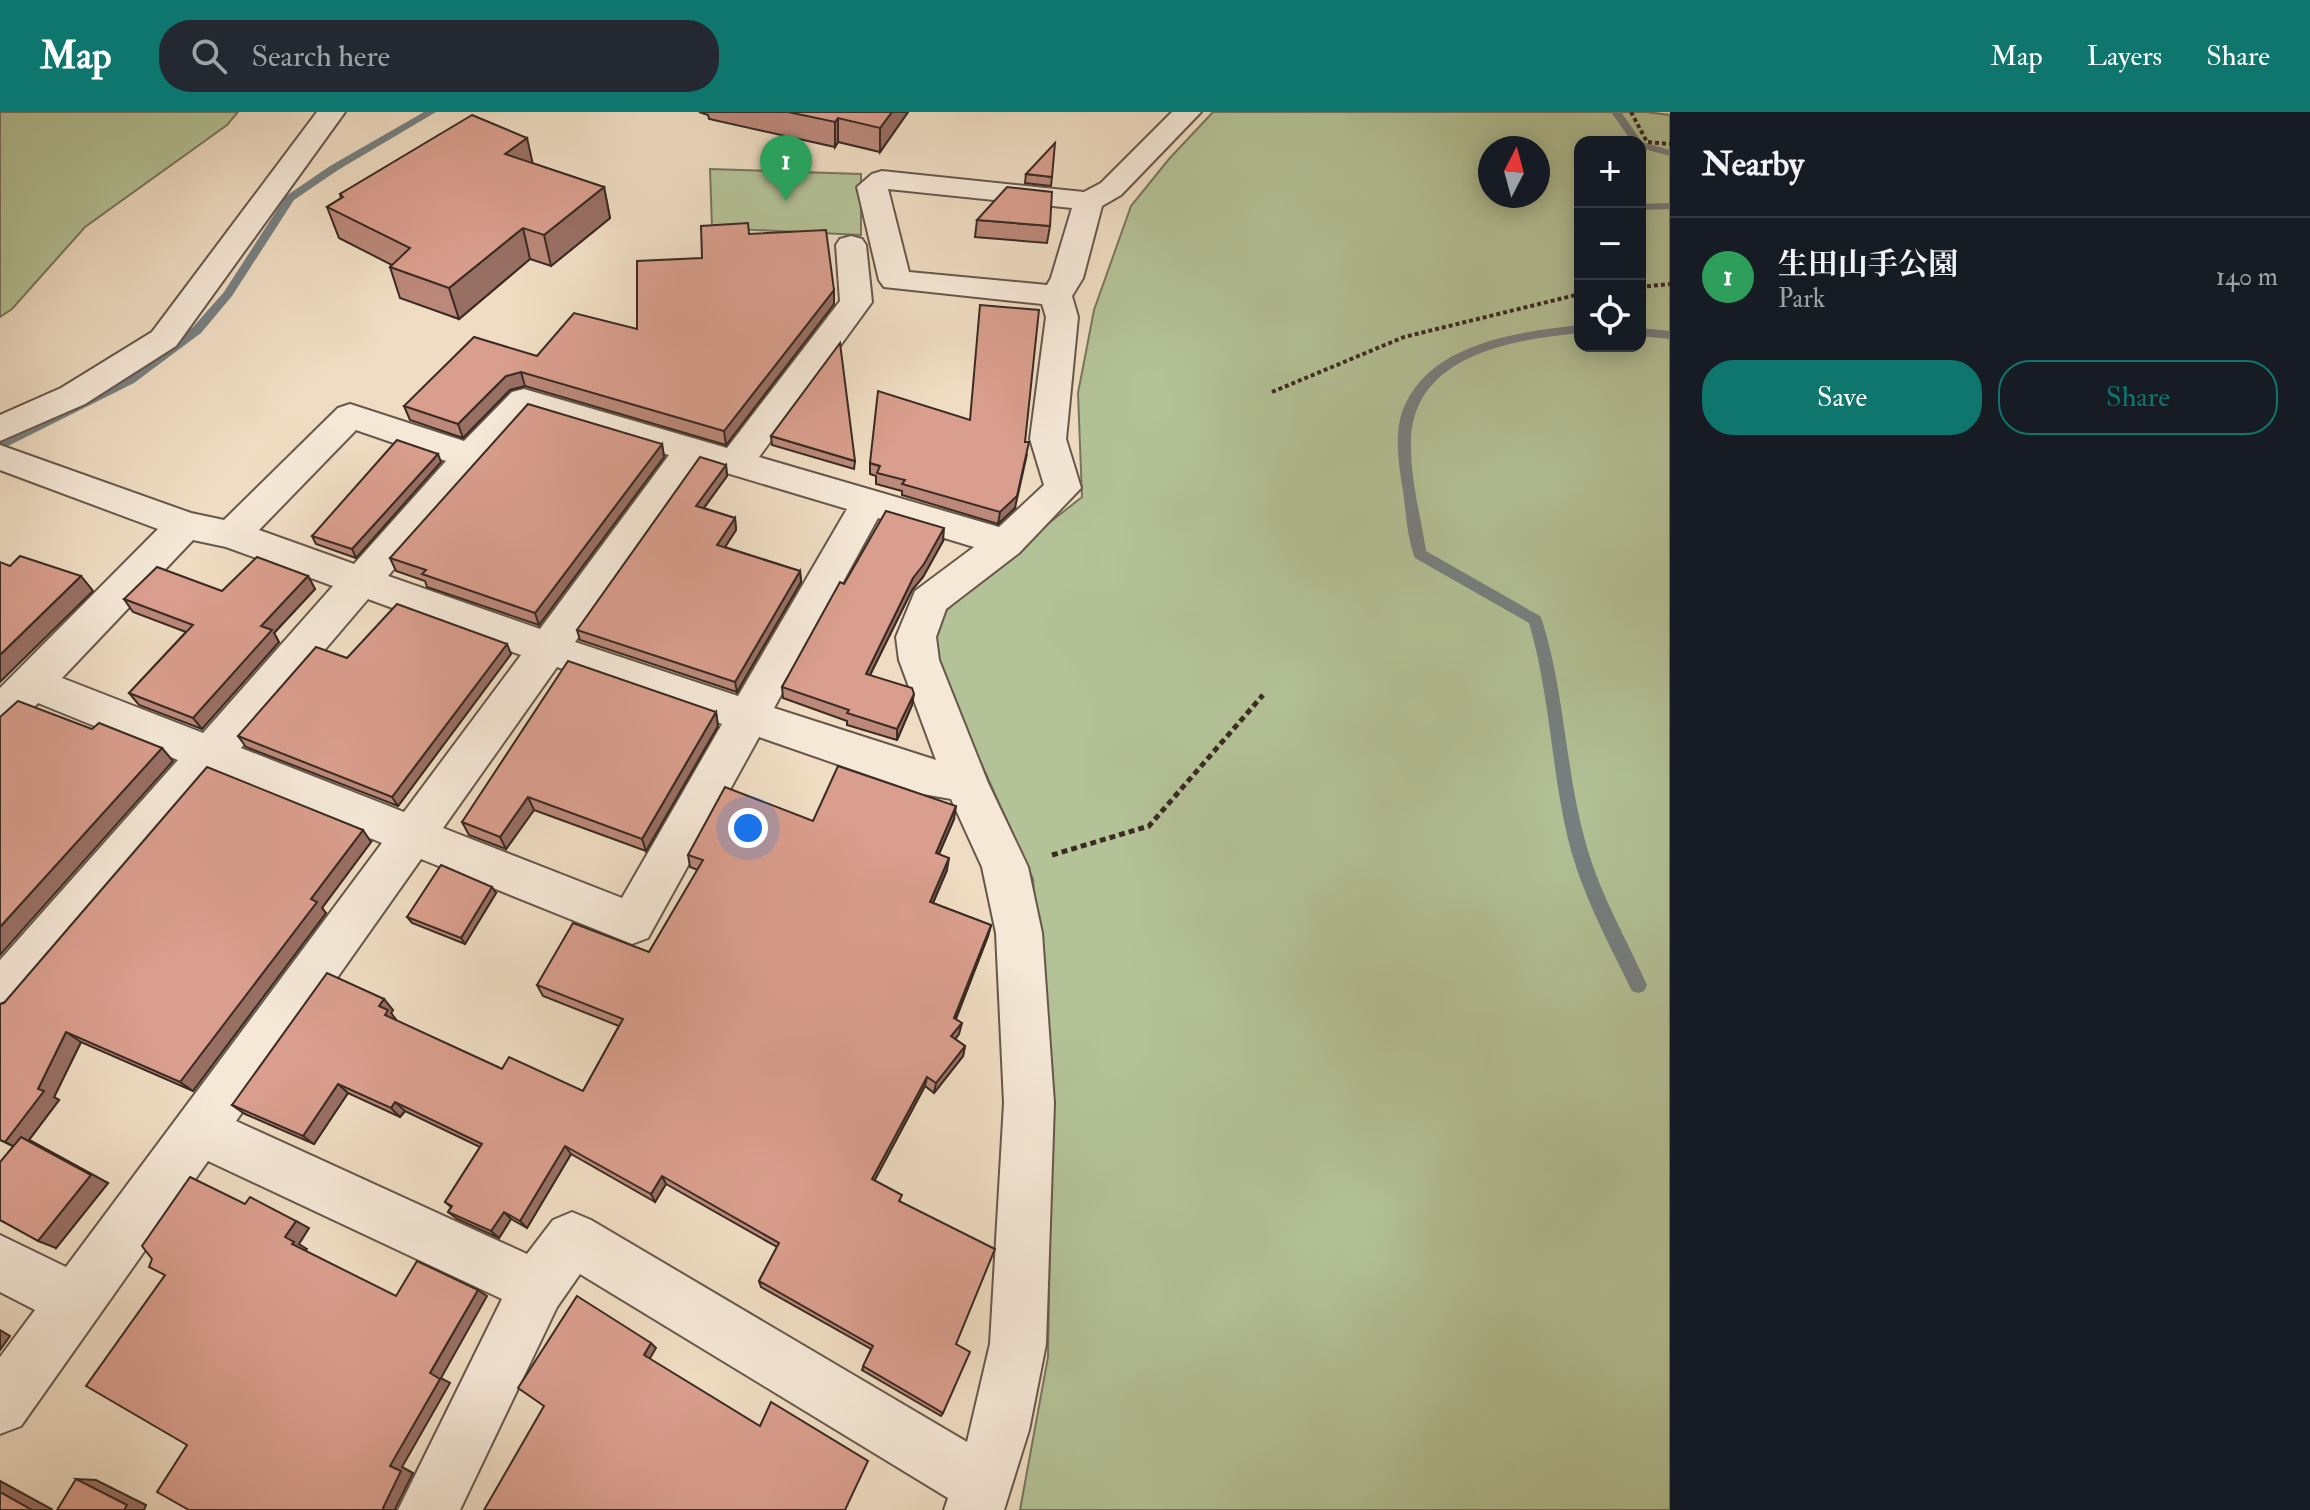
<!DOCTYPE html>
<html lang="en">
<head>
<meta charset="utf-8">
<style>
	body { margin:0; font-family:"IM FELL Double Pica","Noto Serif JP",serif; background:#242831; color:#f1f3f6 }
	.controls { position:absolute; right:24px; top:24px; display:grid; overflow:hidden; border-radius:16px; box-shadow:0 4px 20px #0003 }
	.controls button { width:72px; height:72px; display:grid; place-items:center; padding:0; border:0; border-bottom:2px solid #363941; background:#171b24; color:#f1f3f6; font:40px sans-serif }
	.compass { position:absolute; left:1478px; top:24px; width:72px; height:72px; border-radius:50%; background:#171b24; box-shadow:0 4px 20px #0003; rotate:6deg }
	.you { position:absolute; left:748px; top:716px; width:28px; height:28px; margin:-20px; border:6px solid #fff; border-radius:50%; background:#1a73e8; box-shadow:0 0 0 12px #1a73e833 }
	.badge { display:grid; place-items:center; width:52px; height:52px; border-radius:50%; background:#0f766e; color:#fff; font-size:26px; font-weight:700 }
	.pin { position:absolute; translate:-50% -66px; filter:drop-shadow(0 2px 4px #0008) }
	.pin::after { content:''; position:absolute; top:42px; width:28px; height:24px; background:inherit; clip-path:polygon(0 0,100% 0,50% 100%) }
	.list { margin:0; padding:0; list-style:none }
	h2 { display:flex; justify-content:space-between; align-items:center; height:104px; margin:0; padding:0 32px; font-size:34px }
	h2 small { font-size:26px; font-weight:400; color:#9ea1a6 }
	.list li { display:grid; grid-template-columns:52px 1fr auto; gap:24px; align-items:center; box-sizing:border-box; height:120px; padding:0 32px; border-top:2px solid #363941 }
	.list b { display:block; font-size:30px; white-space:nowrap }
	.list p { margin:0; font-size:26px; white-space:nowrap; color:#9ea1a6 }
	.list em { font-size:26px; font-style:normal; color:#9ea1a6 }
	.actions { display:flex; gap:16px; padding:24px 32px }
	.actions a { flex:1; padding:18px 0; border:2px solid #0f766e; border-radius:32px; text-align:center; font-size:28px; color:#0f766e }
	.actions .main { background:#0f766e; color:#fff }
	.icon { flex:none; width:44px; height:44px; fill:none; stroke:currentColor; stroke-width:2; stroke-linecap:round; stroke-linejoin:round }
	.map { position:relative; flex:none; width:1670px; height:1398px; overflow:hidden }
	header { display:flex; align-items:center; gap:48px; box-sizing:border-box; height:112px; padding:0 40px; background:#0f766e; color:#fff }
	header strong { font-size:38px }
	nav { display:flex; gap:44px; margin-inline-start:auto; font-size:28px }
	.search { width:560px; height:72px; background:#242831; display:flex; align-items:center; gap:20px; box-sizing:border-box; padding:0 28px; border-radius:32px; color:#9ea1a6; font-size:30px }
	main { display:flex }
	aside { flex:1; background:#171b24 }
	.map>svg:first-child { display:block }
	.green { fill:#b4c297; stroke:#77765d; stroke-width:2; fill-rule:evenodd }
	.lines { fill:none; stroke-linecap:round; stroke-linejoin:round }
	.stream { fill:#778081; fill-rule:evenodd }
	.minor-casing { stroke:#67574b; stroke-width:4 }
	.path-far1 { stroke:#3a2b23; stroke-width:4; stroke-dasharray:4 3; stroke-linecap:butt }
	.path { stroke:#3a2b23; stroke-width:5; stroke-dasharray:6 4; stroke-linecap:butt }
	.minor { fill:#f5e8d7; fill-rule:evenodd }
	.wall { fill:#bb8879; stroke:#3a2b23; stroke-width:2 }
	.shaded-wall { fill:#986f63; stroke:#3a2b23; stroke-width:2 }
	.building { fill:#d99e8d; stroke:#3a2b23; stroke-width:2 }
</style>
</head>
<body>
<header>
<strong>Map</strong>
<div class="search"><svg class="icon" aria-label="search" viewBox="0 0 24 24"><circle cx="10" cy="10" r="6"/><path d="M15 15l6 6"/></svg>Search here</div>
<nav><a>Map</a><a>Layers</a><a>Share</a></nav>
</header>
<main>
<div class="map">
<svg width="1670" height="1398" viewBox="0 0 1670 1398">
	<rect width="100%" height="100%" fill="#efdcc2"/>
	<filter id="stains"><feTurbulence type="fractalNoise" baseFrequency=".0025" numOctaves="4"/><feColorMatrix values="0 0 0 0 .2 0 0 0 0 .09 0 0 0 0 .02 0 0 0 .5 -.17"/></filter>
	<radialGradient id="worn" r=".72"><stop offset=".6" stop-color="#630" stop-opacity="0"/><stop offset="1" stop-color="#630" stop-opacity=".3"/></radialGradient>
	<g class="green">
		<path d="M0,0H238L227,13L85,115L12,197L0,205Z"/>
		<path d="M1213,0H1646L1670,3V1398H1020L1048,1245L1052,993L1033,767L934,546L938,506L1007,444L1082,385L1078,281L1094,198L1131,94L1169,47ZM1580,30H1640V234H1580ZM1490,36H1538V84H1490Z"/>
		<path d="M710,57L861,62V123L712,116Z"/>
	</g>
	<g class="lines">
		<g class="stream">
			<path d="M424,0H436L338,58L294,88L232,184L201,221L134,271L0,338V329L126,265L193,215L224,180L286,84L330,54Z"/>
			<path d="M1611,0H1621L1642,30L1670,38V44L1640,36V30H1632Z"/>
			<path d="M1670,91V97L1640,98V92Z"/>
			<path d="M1580,107V134L1574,131L1575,110Z"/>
			<path d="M1580,213V221C1509,228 1409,244 1411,335C1411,370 1421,405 1426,439L1540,504L1542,508C1565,581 1565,658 1586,732C1600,782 1626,826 1647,873L1644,879L1638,881L1632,879C1608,830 1581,780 1568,727C1551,656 1550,582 1529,511L1415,446C1407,426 1406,400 1403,379C1399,354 1394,325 1402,300C1427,231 1517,220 1580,213Z"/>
			<path d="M1640,216L1670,219V227L1640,224Z"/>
		</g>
		<defs>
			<g id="minor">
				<path d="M317,0H345L176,234L85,292L0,329V303L61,276L152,220Z"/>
				<path d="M1172,0H1201L1121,83L1102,94L1083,166L1072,184L1078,205L1066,327L1081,376L1019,441L946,497L936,525L939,548L988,671L1028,755L1042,821L1054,991L1046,1232L1029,1318L1004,1398H944L948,1386L580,1162L557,1195L460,1398H398L502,1187L208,1049L21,1314L0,1322V1245L35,1198L0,1180V1123L66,1155L382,731L217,664L17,899L0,906V848L178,648L38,591L15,615L0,620V576L158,417L0,358V333L191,401L224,408L338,296L350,292L464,329L512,280L524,277L727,336L840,189L836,133L840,127L851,124L862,127L866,133L872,190L759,345L999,415L1044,373L1030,327L1046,205L1042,192L884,175L879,168L857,75L872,62L882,59L1084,80L1101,71ZM888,77L1072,96L1051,166L1047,173L909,160ZM531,302L669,343L540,517L388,464L483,353ZM356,318L446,349L354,452L259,418ZM700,353L847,397L738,584L575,530ZM878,406L974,435L915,479L896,525L899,548L936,648L774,596ZM193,428L226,435L333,474L203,621L62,566ZM368,487L521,543L404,700L241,636ZM557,555L722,612L622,786L443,716ZM759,625L923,682L951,687L982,755L996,821L1004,991L990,1232L967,1330L591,1108L572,1100L553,1108L527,1142L236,1009L421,747L632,832L648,826Z"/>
			</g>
		</defs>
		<use href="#minor" class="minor-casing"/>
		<g class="path-far1">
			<path d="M1631,0L1647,30L1670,32"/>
			<path d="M1640,175L1670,172"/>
			<path d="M1272,280L1404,225L1580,182"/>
		</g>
		<path class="path" d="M1052,743L1149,714L1263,583"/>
		<use href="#minor" class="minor"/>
	</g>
	<g class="wall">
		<path d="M699,0H908L880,40L838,30L835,35L709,7L708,3Z"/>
		<path d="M532,51L604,75L610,106L551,154L530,147L459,207L400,186L390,155L392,153L339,126L327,95L341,86L340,82Z"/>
		<path d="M1026,62L1052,65L1051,74L1025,71Z"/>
		<path d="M977,108L1050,114L1047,131L975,125Z"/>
		<path d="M749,122L834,178V192L726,333L525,274L510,278L463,326L410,308L404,294L537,244L637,217L702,146Z"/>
		<path d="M771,324L855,349L854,357L772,333Z"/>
		<path d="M662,332L664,345L539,513L427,475L425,469L396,459L390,446Z"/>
		<path d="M441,350L356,446L316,432L312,424Z"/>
		<path d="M870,351L1015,396L998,412L902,383V379L876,372V364L870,362Z"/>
		<path d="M726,353L727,364L704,396L735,406L736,418L725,435L800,459L801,470L737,580L580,528L577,518Z"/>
		<path d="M943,429L923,465L912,478L870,563L912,593L897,628L847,613V609L783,586L782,575L844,472Z"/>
		<path d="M308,464L315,477L274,521L279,530L202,617L139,593L129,581L186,520L133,500L124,487L222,479Z"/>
		<path d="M511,542L398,694L246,635L238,624L347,546Z"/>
		<path d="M716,600L718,614L646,739L534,698L506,737L469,723L462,710Z"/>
		<path d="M954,707L939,742L947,758L933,791L991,813L988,824L956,907L959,922L955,927L965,934L963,944L934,981L925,974L874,1069L901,1090L956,1232L943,1301L941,1304L862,1258L871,1237L761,1175L759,1169L777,1135L666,1072L655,1090L571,1042L527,1116L511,1107L499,1126L457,1107L448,1100L451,1095L445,1090L480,1035L405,999L400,1005L348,981L314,1032L245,1002L232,993L393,898L391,901L397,909L502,957L583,979L619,914L543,884L537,873L649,840L698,758L690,755L688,743L813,709Z"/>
		<path d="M371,730L322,796L326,801L193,979L81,930L54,985L59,988L29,1028L108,1071L56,1136L13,1034L0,1028V892Z"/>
		<path d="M496,781L465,832L412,811L407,805Z"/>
	</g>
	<g class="shaded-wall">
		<path d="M892,0H908L880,40V16Z"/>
		<path d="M838,6V30L835,35V10Z"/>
		<path d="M527,26L534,57L505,42Z"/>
		<path d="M604,75L610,106L551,154L544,123Z"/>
		<path d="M523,116L530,147L459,207L449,176Z"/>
		<path d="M834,178V192L726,333L724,319Z"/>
		<path d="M521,260L525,274L510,278L463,326L458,312L506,264Z"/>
		<path d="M662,332L664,345L539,513L535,501Z"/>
		<path d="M438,342L441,350L356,446L352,437Z"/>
		<path d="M1027,342L1015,396L998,412L1000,400Z"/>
		<path d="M726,353L727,364L697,405L696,394Z"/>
		<path d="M735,406L736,418L719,444L717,433Z"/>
		<path d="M944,416L943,429L923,465L912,478L865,573L866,562L913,466Z"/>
		<path d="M800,459L801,470L737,580L735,570Z"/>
		<path d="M81,464L93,479L0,570V543Z"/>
		<path d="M308,464L315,477L274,521L279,530L202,617L193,606L261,514Z"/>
		<path d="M507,532L511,542L398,694L392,685Z"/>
		<path d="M914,582L912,593L897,628V617Z"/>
		<path d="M716,600L718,614L646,739L642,727Z"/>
		<path d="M162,636L173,649L0,843V815Z"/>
		<path d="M528,685L534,698L506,737L500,725Z"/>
		<path d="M956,694L954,707L934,753L936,741Z"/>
		<path d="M363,718L371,730L322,796L326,801L193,979L180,970L311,787Z"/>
		<path d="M949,746L947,758L928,802L930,790Z"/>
		<path d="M492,775L496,781L465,832L461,826Z"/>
		<path d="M991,813L988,824L952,916L954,906Z"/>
		<path d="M384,887L393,898L391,901L397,909L394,914L379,894Z"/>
		<path d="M962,911L959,922L949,935L951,924Z"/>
		<path d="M66,920L81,930L54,985L59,988L29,1028L108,1071L56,1136L38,1129L21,1038L5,1030L38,977Z"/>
		<path d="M965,934L963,944L934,981L936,971Z"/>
		<path d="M927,965L925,974L871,1075L872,1067Z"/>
		<path d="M338,972L348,981L314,1032L303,1024Z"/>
		<path d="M395,990L405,999L400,1005L391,996Z"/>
		<path d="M565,1034L571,1042L527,1116L520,1109Z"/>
		<path d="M662,1064L666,1072L655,1090L651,1082Z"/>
		<path d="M504,1100L511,1107L499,1126L491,1119Z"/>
		<path d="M296,1109L309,1116L299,1132L307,1137L305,1140L292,1132L285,1125Z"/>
		<path d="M478,1178L487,1184L441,1266L450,1271L402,1355L413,1361L395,1397L396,1398H384L383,1396L390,1354L430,1261Z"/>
		<path d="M0,1218L10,1224L0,1238Z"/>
		<path d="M651,1231L656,1236L649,1248L644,1243Z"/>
		<path d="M76,1367L96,1368L146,1393L144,1398H124Z"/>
		<path d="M0,1369L53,1398H32L0,1380Z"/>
	</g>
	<g class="building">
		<path d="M788,0H892L880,16L838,6L835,10Z"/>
		<path d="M472,3L527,26L505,42L604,75L544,123L523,116L449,176L390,155L410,136L327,95L343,85L340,82Z"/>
		<path d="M1055,31L1052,65L1026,62Z"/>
		<path d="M1007,75L1052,80L1050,114L977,108Z"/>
		<path d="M748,111L749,122L826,118L834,178L724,319L521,260L506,264L458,312L404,294L474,225L537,244L574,201L637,217V149L702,146L701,114Z"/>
		<path d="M980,193L1039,198L1025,330H1029L1017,384L1000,400L902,372L905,368L877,361L880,354L870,351L878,279L970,308Z"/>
		<path d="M840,231L855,349L771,324Z"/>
		<path d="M528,292L662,332L535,501L422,462L426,458L390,446Z"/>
		<path d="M397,328L438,342L352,437L312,424Z"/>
		<path d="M700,345L726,353L696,394L735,406L717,433L800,459L735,570L577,518Z"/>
		<path d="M886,399L944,416L924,452L913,466L866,562L912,576L914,582L897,617L847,601L849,598L782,575L840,470L844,472Z"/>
		<path d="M20,444L81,464L0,543V450L10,454Z"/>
		<path d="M257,445L308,464L261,514L272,518L193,606L129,581L193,513L124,487L157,455L222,479Z"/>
		<path d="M397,492L507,532L392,685L238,624L316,535L347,546Z"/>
		<path d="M568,549L716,600L642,727L528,685L500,725L462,710Z"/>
		<path d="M18,589L92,617L99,611L162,636L0,815V605Z"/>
		<path d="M838,654L956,694L936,741L949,746L930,790L991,813L954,906L962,911L951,924L965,934L936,971L927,965L872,1067L902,1083L899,1089L995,1137L956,1232L970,1240L943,1301L863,1254L873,1234L759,1169L779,1131L662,1064L651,1082L565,1034L520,1109L504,1100L491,1119L448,1100L452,1094L445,1090L482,1032L395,990L391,996L338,972L303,1024L232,993L327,861L384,887L379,894L388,898L385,903L502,957L509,945L583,979L623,907L537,873L573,811L649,840L703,748L688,743L725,675L813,709Z"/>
		<path d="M207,655L363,718L311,787L317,790L180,970L66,920L38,977L44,979L5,1030L0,1028V892L4,891Z"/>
		<path d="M441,753L492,775L461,826L407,805Z"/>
		<path d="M21,1025L91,1063L38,1129L0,1108V1050Z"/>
		<path d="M190,1065L245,1092L250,1085L296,1109L285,1125L294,1130L292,1132L396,1184L417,1149L478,1178L430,1261L440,1267L390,1354L401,1359L383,1396L384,1398H189L157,1380L187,1333L86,1274L165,1163L149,1155L152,1147L142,1134Z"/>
		<path d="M577,1184L651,1231L644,1243L760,1314L771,1290L868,1349L845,1398H484L544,1294L518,1276Z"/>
		<path d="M76,1367L127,1393L124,1398H57Z"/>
		<path d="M0,1380L32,1398H0Z"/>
	</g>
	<rect width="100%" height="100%" filter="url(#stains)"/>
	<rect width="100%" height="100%" fill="url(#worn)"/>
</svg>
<div class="controls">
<button>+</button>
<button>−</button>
<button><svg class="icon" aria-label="locate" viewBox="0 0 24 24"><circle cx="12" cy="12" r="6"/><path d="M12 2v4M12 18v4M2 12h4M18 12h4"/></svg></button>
</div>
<svg class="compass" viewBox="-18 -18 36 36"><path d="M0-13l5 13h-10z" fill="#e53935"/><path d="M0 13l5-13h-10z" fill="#9ea1a6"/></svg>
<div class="you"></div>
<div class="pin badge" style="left:786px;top:89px;background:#2e9e5b">1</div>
</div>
<aside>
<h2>Nearby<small></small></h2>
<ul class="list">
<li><span class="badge" style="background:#2e9e5b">1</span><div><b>生田山手公園</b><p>Park</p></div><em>140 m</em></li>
</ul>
<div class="actions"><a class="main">Save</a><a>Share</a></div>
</aside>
</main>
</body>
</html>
